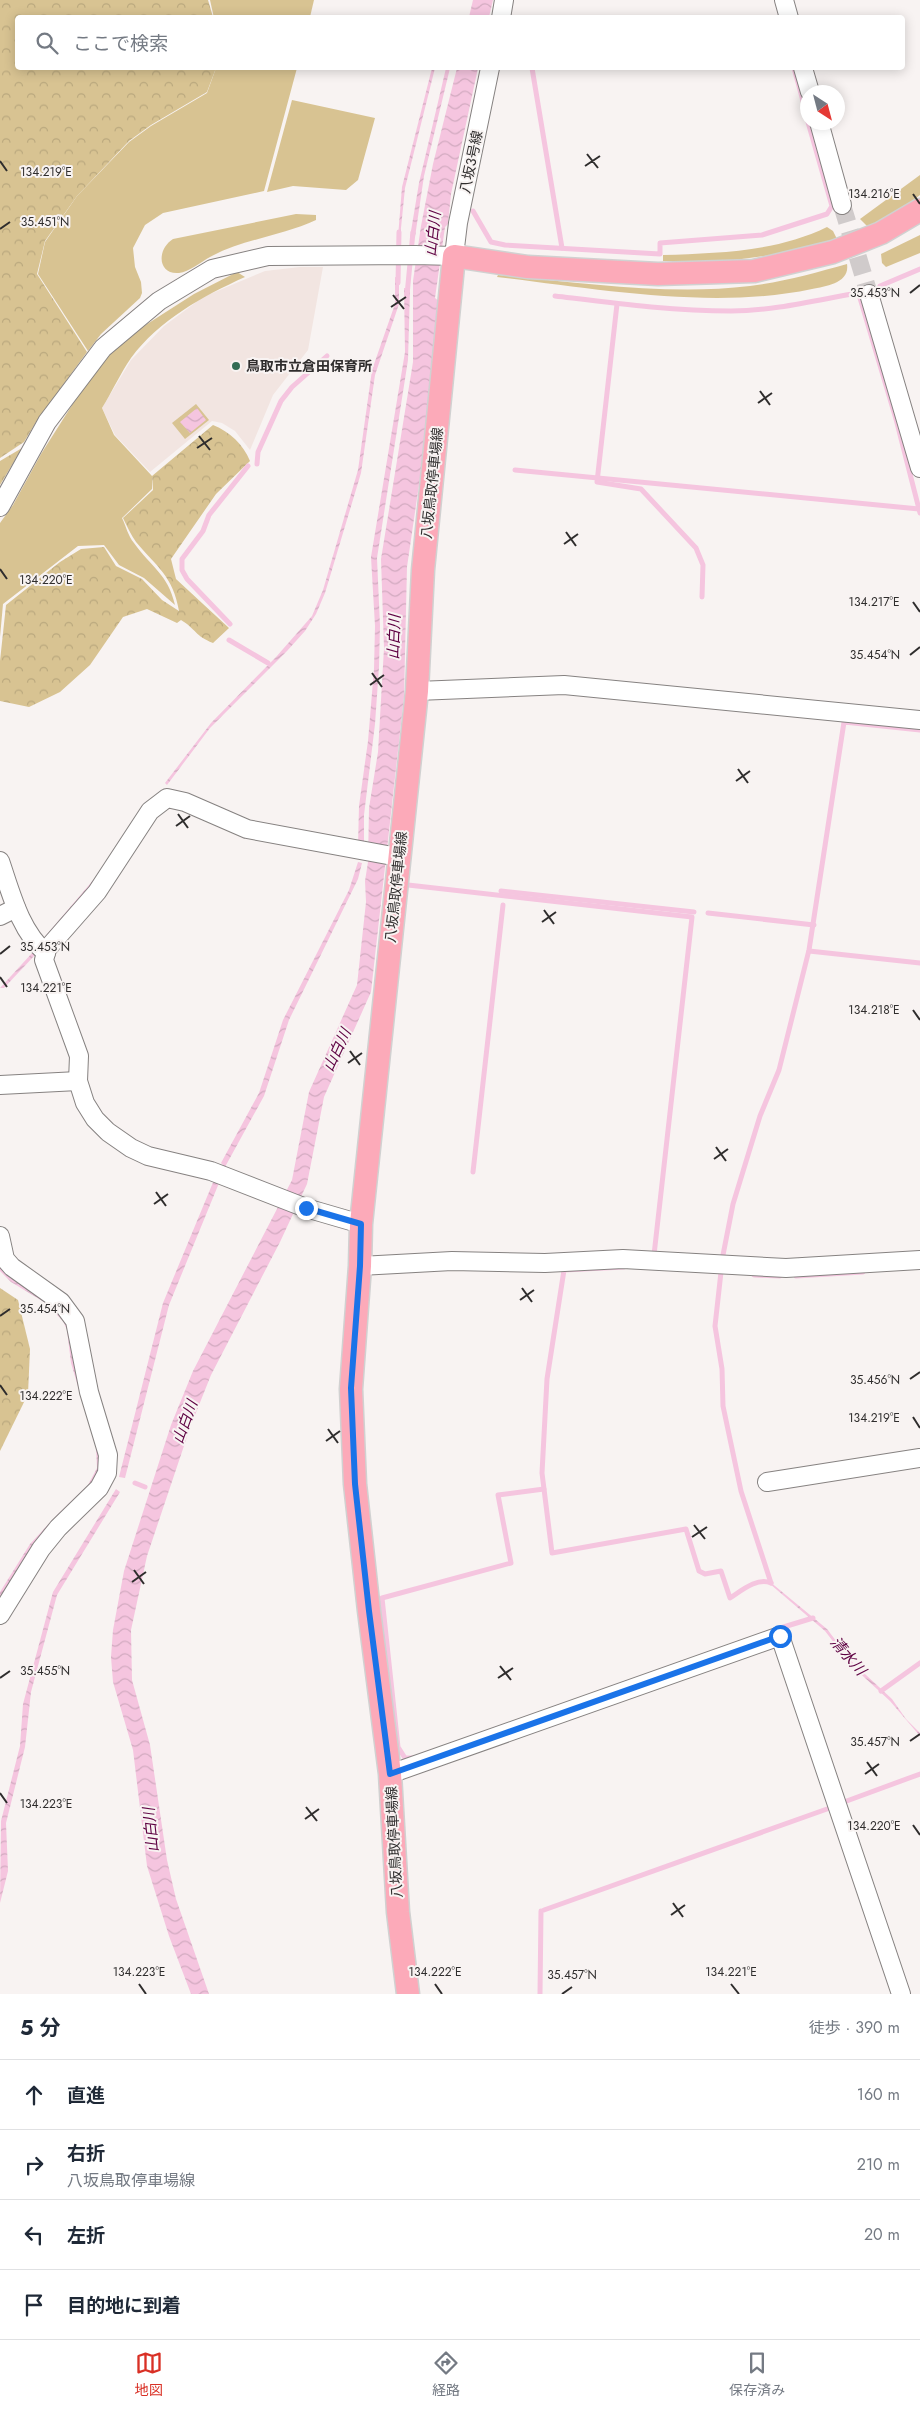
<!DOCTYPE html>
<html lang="ja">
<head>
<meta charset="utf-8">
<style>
	body { margin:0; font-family:Jost,"Noto Sans JP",sans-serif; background:#f6f6f7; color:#1f2937 }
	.compass { position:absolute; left:800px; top:85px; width:45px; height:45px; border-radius:50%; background:#fff; box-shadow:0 2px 12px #0003; rotate:144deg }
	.stop { position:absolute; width:15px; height:15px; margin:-11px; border:4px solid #1a73e8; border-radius:50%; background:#fff }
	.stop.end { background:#1a73e8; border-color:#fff; box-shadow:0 1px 5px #0008 }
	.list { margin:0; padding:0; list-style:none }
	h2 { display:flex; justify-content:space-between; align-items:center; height:65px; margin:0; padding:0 20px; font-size:21px }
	h2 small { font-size:16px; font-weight:400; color:#747a83 }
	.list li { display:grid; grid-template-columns:32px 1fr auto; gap:15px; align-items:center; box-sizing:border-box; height:70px; padding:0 20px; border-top:1px solid #e0e1e3 }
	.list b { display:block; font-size:19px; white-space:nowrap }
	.list p { margin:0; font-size:16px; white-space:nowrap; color:#747a83 }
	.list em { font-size:16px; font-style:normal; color:#747a83 }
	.icon { flex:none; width:28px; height:28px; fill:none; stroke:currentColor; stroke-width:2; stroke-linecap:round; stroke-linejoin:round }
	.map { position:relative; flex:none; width:920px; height:1994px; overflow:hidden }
	.search { position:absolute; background:#fff; box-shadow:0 2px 12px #0003; left:15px; right:15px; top:15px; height:55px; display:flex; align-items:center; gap:12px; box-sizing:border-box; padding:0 18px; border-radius:5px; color:#747a83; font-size:19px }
	.sheet { height:345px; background:#fff }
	nav { display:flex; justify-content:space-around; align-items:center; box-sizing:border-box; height:70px; border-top:1px solid #e0e1e3; background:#fff; font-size:14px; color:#747a83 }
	nav a { display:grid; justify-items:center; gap:2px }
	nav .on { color:#d93025 }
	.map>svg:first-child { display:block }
	.built { fill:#f2e5e1 }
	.green { fill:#d8c392 }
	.forest { fill:url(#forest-crowns) }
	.water { fill:url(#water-waves) }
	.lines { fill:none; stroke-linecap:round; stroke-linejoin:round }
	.stream { stroke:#f5c5df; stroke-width:5 }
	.minor-tunnel { stroke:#d0cbcb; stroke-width:18; stroke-dasharray:18 9; stroke-linecap:butt }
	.minor-casing { stroke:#868281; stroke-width:20 }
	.major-casing { stroke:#d1d1d1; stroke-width:25 }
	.minor { stroke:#fff; stroke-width:18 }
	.major { stroke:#fcaab9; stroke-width:22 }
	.route { stroke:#1a73e8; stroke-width:6 }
	.ticks { fill:none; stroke:#2f2d2d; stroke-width:2 }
	.poi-dot { fill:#336d55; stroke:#f8f3f2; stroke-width:2 }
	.labels { text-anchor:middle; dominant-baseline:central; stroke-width:4; stroke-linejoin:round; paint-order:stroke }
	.street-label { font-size:14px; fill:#2f2d2d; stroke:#f8f3f2 }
	.poi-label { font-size:14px; font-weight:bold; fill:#2f2d2d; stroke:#f8f3f2; text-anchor:start }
	.water-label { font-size:15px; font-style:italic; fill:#5e0042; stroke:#f8f3f2 }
	.ticks-label { font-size:12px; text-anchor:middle; fill:#2f2d2d; stroke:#f8f3f2; stroke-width:4; stroke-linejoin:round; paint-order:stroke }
</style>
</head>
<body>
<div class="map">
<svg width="920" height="1994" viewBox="0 0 920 1994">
	<defs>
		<pattern id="forest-crowns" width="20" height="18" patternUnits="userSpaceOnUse" patternTransform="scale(1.25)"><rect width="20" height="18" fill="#d8c392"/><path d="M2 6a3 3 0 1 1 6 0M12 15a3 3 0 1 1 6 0" fill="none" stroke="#baa87e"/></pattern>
		<pattern id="water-waves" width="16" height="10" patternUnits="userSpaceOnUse" patternTransform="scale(1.25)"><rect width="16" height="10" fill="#f5c5df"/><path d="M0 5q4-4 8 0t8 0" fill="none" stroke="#d2aac0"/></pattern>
	</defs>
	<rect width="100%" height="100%" fill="#f8f3f2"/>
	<path class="built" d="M300,267H323L308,350L273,395L250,450L235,431L222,423L212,421L150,472L115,435L102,408L131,360L164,326L203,297L265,271Z"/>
	<g class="green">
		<path d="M210,0H314L310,17L214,18Z"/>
		<path d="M216,68H297L264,191L163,213L145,225L133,248L135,267L141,282L142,293L140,298L101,334L88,351L38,274L45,242L77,196L129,142L151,126L207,93Z"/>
		<path d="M292,100L375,118L358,180L346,190L293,186L267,192Z"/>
		<path d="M920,175V195L872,231L860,219Z"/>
		<path d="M296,214L316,215V220C282,236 243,239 210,257C201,262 189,272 179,273C158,275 156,250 173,239Z"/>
		<path d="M827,227L833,231L839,243L772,255L727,261H663V255C718,253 776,252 827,227Z"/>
		<path d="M920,235V253L886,267L882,263L881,254Z"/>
		<path d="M847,264C850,283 826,286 812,289C713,310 597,289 497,277L498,275C580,282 667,296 750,286C783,282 815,273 847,264Z"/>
		<path d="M237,272L245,277C203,296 159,320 131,358C120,374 112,392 102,408L114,435L152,476V489L122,518C126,526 128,536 134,543C151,567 168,574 175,605L144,578L119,565L104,545L78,546L3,604L0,637V523L13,505L41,454L81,391L107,357L130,335L194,294Z"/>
		<path d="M196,404L209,420L185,439L172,423Z"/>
	</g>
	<g class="forest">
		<path d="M0,0H208L213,17L18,18V68H216L207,92L151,125L129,141L77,196L45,241L37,274L87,352L36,422L24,442L0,458Z"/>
		<path d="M213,425C230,432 243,444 250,461L216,494L171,559L176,579L229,628L213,643C195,636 196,629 181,620L177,623L147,609L123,617L90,665L60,692L29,707L0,701V661L6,605L60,562L81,549L104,547L116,566L142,579L162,600L179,611C173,576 157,567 136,542C131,535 127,526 123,518L153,490L152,476Z"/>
		<path d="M22,448L0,485V461Z"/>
		<path d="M0,1288L18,1300L30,1349L28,1394L0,1451Z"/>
	</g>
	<g class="water">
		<path d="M473,0H493L489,17H469Z"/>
		<path d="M432,68H435L405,188L400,238L398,237L402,187Z"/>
		<path d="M446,68H450L424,176L415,237H410L419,183Z"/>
		<path d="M457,68H478L451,194L448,224L445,227L435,298L440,302L422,464L407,567L404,697L371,992L324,1097L307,1184L280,1242L211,1375L191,1425L147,1556L131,1630L132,1680L150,1745L167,1860L176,1899L209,1994H191L169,1936L147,1866L133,1750L113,1682L111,1657L113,1630L124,1571L171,1425L193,1371L292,1180L309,1092L357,985L366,902L365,881L368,862L369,808L378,752L384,648L381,559L413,362V281L421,226L433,164Z"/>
		<path d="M395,277L399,278V304L375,375L361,473L325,593L316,614L305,631L287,651L210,728L167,785L165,783L211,723L276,657L312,616L323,590L358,470L372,370L395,304Z"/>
		<path d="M404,288L410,289L408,360L377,558L380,626L379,667L375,724L364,815V846H358L359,806L368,741L374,669L375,626L371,557L405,352Z"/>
		<path d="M197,408L206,420L190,433L180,422Z"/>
		<path d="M358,862L362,863L358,879L289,1020L264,1096L225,1167L221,1163L259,1093L283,1020L349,890Z"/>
		<path d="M106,865L108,867L45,941L43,939Z"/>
		<path d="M33,952L35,955L4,988H0Z"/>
		<path d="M214,1180L219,1183L169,1305L125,1478L119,1477L163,1303Z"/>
		<path d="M0,1266L15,1281L58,1309L67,1322L76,1374L99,1448L100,1470L91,1486L22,1567L0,1598V1592L30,1544L56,1516L88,1485L97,1468L96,1447L71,1363L67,1330L63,1321L44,1302L11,1282L0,1271Z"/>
		<path d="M116,1489L120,1492L57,1595L31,1692L25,1747L6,1823L8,1871L0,1903L1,1821L20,1746L23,1704L53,1592Z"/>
		<path d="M769,1581L827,1629L853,1663L892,1699L906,1719L920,1733V1736L890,1701L852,1666L825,1631L770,1584Z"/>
	</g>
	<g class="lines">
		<g class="stream">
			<path d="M532,68L562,248"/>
			<path d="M794,68L808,119"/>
			<path d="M473,211L491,242L505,245L660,254V243L762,235L827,214L832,206L808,122"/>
			<path d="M398,283L399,232"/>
			<path d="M880,286L920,269"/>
			<path d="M407,295L413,232"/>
			<path d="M555,296C613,303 672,311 731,311C771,311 813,301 852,294"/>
			<path d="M860,298L896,419L920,513"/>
			<path d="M617,304L597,482L641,489L696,548L703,565L702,597"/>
			<path d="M257,464L258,452L281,401L292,387L327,356"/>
			<path d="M515,470L919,509"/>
			<path d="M230,624L187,579L182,570V559L203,531L209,515L248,466"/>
			<path d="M229,640L268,663"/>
			<path d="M408,885L692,917L654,1255"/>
			<path d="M501,891L694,912"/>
			<path d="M708,913L814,925"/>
			<path d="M809,951L920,963"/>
			<path d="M473,1172L503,905"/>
			<path d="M723,1255L733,1204L760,1116L779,1070L809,950L844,722L920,730"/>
			<path d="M624,1267L564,1270L547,1379L542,1473L552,1553L686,1529L699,1571L705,1574L721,1571L730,1598C741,1591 757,1577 771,1583"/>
			<path d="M721,1272L715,1326L722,1369L723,1406L741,1491L771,1583"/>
			<path d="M754,1275L780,1276"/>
			<path d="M796,1276L863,1272"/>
			<path d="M135,1483L145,1487"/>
			<path d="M777,1629L813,1618"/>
			<path d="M881,1691L920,1663"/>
			<path d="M414,1758H405L398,1747L382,1598L511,1563L498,1495L544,1489"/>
			<path d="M844,1802L920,1774"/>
			<path d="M544,1910L827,1809"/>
			<path d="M540,1994L541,1911"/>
		</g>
		<path class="minor-tunnel" d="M842,205L869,294"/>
		<defs>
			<g id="minor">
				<path d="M784,0L789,18"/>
				<path d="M501,18L504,0"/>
				<path d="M803,68L810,92"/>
				<path d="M819,122L842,205"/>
				<path d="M869,294L920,468"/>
				<path d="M0,507L47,422L103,348L159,301L212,269L268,256L415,255L454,256L458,223L490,68"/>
				<path d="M417,691L564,685L920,720"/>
				<path d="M0,861C11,893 20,931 46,953"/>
				<path d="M0,916L16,908"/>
				<path d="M0,1085L78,1081"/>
				<path d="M361,1224L306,1208L211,1171L148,1156L131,1148L108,1132L95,1119L85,1103L78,1081L79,1056L44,960L47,949L97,892L150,811L167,798L185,802L247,829L398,857"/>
				<path d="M0,1236L5,1259L12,1267L61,1302L75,1321L89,1392L108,1455L107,1473L99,1488L58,1528L41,1549L0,1615"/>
				<path d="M360,1266L452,1261L545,1263L623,1259L786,1268L920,1260"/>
				<path d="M767,1482L920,1458"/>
				<path d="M390,1774L780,1636L901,1994"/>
			</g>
			<path id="major" d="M408,1994L398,1912L390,1774L369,1611L355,1484L351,1389L360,1266L361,1224L417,691L423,570L454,256L528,267L658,274L754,271L833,252L881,233L920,210"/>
		</defs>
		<use href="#minor" class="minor-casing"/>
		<use href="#major" class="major-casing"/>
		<use href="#minor" class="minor"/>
		<use href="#major" class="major"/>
	</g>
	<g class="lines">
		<path class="route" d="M306,1208L361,1224L360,1266L351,1388L355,1484L369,1611L390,1774L780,1636"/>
	</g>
	<path class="ticks" d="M587,154L598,168M0,161L7,171M585,166L600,156M913,194L920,204M0,229L10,222M910,293L920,285M393,295L404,309M391,307L406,297M760,391L770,405M758,403L772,393M199,436L210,450M197,448L212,438M566,532L576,546M564,544L578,534M0,569L7,579M913,602L920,612M910,655L920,647M372,673L382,687M370,685L384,675M738,769L748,783M736,781L750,771M178,814L188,828M176,826L190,816M544,910L554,924M542,922L556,912M0,954L10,946M0,977L7,987M913,1010L920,1020M350,1051L360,1065M348,1063L362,1053M716,1147L726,1161M714,1159L728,1149M156,1192L166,1206M154,1204L168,1194M522,1288L532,1302M520,1300L534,1290M0,1316L10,1309M910,1379L920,1372M0,1385L7,1395M913,1417L920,1428M328,1429L338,1443M326,1441L340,1431M694,1525L705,1539M692,1537L707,1527M134,1570L144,1584M132,1582L146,1572M500,1666L511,1680M0,1678L10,1671M498,1678L513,1668M910,1741L920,1734M867,1762L877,1776M865,1774L879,1764M0,1793L7,1803M306,1807L317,1821M305,1819L319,1809M913,1825L920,1835M673,1903L683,1917M671,1915L685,1905M139,1984L146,1994M435,1984L442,1994M731,1984L739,1994M562,1994L572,1987"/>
	<circle class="poi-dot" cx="236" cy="366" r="5"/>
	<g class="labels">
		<g class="street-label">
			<text transform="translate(471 162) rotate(-78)">八坂3号線</text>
			<text transform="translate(432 483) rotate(-84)">八坂鳥取停車場線</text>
			<text transform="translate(396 887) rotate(-84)">八坂鳥取停車場線</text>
			<text transform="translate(394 1842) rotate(-93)">八坂鳥取停車場線</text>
		</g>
		<g class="poi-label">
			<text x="246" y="366">鳥取市立倉田保育所</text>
		</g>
		<g class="water-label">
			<text transform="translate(433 234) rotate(-84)">山白川</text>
			<text transform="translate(394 637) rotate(-88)">山白川</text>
			<text transform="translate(337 1050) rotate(-65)">山白川</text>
			<text transform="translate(185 1422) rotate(-70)">山白川</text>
			<text transform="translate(848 1656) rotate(49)">清水川</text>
			<text transform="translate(151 1830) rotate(-96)">山白川</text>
		</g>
	</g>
	<g class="ticks-label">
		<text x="46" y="176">134.219°E</text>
		<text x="874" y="198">134.216°E</text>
		<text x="45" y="226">35.451°N</text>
		<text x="875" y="297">35.453°N</text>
		<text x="46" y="584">134.220°E</text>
		<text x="874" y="606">134.217°E</text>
		<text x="875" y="659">35.454°N</text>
		<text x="45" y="951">35.453°N</text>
		<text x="46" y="992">134.221°E</text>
		<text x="874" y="1014">134.218°E</text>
		<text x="45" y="1313">35.454°N</text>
		<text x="875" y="1384">35.456°N</text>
		<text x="46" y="1400">134.222°E</text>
		<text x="874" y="1422">134.219°E</text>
		<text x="45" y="1675">35.455°N</text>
		<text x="875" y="1746">35.457°N</text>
		<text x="46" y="1808">134.223°E</text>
		<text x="874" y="1830">134.220°E</text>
		<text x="139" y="1976">134.223°E</text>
		<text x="435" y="1976">134.222°E</text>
		<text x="731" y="1976">134.221°E</text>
		<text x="572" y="1979">35.457°N</text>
	</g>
</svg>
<svg class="compass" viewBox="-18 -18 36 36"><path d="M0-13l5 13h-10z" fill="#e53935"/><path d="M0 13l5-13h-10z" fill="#747a83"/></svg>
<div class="stop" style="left:780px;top:1636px"></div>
<div class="stop end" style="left:306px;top:1208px"></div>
<div class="search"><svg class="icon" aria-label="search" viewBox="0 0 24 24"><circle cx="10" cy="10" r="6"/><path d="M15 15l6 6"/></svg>ここで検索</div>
</div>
<section class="sheet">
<h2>5 分<small>徒歩 · 390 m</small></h2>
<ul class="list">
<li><svg class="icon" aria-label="ahead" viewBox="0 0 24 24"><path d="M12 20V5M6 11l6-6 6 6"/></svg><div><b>直進</b></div><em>160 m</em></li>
<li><svg class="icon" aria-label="right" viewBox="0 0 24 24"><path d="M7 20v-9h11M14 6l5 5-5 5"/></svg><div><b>右折</b><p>八坂鳥取停車場線</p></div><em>210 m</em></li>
<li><svg class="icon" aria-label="left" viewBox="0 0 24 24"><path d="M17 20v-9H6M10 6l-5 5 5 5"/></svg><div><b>左折</b></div><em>20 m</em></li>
<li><svg class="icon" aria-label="arrive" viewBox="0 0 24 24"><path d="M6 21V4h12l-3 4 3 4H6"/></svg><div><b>目的地に到着</b></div></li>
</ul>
</section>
<nav>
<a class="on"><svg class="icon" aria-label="map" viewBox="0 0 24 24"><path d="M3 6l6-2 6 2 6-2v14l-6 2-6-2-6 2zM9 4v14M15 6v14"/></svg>地図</a>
<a><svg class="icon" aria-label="directions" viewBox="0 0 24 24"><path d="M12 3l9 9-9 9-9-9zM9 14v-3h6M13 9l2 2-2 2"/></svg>経路</a>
<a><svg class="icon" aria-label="saved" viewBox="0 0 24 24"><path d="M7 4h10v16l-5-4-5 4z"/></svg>保存済み</a>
</nav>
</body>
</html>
